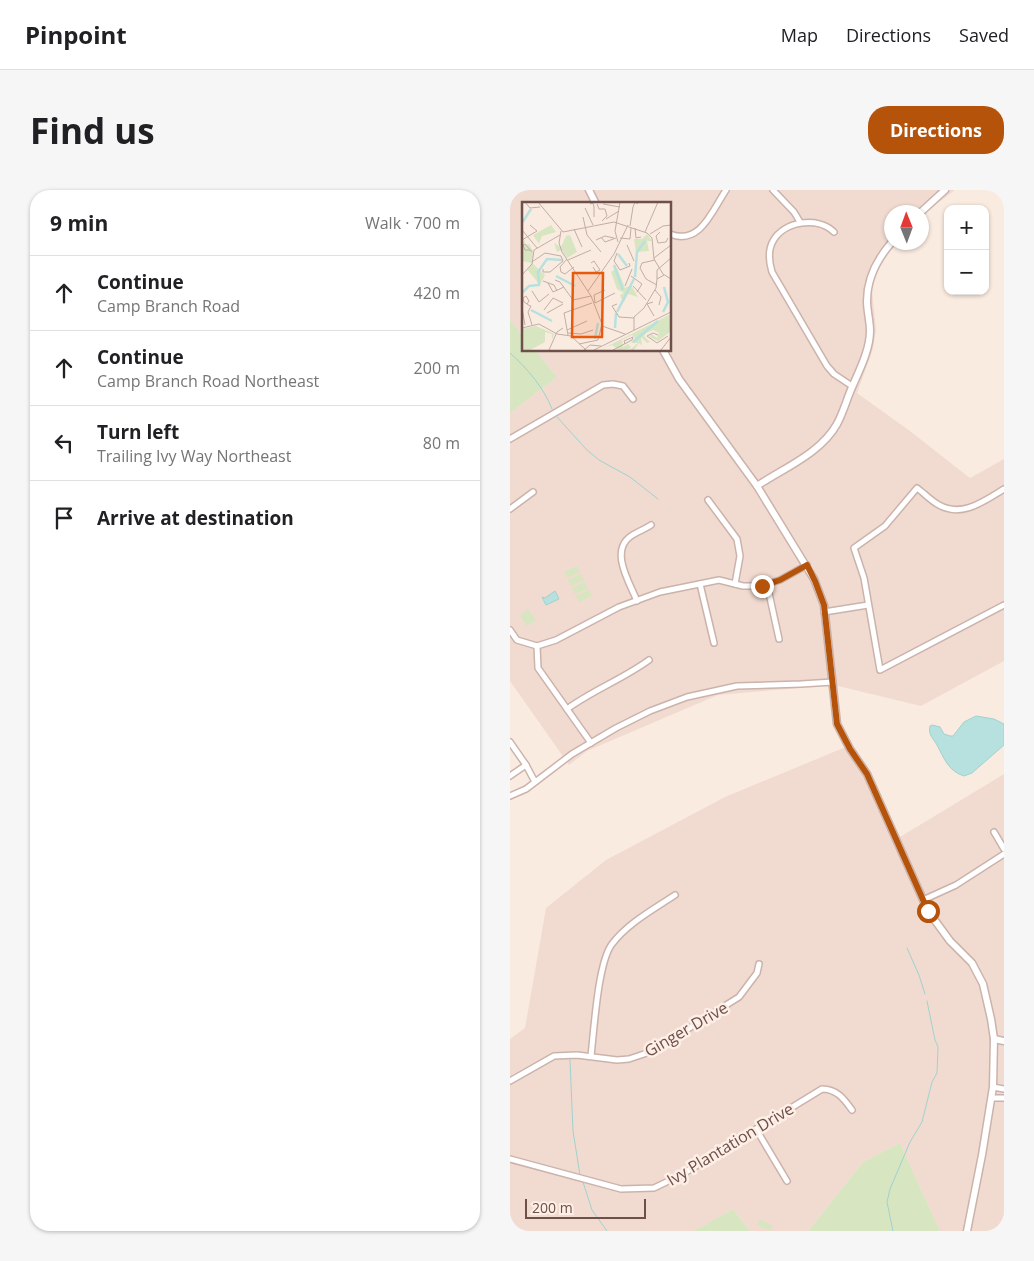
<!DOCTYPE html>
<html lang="en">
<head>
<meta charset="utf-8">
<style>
	body { margin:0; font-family:"Open Sans",sans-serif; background:#f6f6f6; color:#202124 }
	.controls { position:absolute; right:15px; top:15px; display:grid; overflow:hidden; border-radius:10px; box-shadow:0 1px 4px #0004 }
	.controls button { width:45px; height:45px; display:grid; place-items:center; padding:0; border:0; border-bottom:1px solid #e0e0e0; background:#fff; color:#202124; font:25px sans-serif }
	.compass { position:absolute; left:374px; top:15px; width:45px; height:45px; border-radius:50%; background:#fff; box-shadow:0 1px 4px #0004; rotate:359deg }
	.scale { position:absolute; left:15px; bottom:12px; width:121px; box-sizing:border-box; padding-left:5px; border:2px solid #6e4f4a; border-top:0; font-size:14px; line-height:18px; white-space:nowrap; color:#6e4f4a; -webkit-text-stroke:4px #fdefe6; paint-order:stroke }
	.stop { position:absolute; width:15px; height:15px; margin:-11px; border:4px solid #b45309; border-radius:50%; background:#fff }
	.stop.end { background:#b45309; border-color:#fff; box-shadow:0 1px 5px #0008 }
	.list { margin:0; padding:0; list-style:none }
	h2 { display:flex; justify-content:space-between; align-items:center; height:65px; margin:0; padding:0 20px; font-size:21px }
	h2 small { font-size:16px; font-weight:400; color:#757577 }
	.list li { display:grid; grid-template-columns:32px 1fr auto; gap:15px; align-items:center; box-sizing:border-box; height:75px; padding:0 20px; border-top:1px solid #e0e0e0 }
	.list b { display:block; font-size:19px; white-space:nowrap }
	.list p { margin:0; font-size:16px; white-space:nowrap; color:#757577 }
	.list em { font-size:16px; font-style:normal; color:#757577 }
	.icon { flex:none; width:28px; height:28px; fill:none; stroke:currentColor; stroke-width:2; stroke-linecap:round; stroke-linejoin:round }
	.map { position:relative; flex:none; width:494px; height:1041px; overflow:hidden; border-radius:20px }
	header { display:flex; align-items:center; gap:30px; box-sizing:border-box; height:70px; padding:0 25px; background:#fff; border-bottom:1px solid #e0e0e0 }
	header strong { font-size:24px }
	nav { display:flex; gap:28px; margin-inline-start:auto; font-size:18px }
	.intro { display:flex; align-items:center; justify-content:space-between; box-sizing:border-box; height:120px; padding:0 30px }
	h1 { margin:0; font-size:35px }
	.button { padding:12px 22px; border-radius:20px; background:#b45309; color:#fff; font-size:18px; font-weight:700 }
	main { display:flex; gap:30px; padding:0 30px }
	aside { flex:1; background:#fff; border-radius:20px; box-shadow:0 1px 4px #0004 }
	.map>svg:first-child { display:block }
	.residential { fill:#f1dbd0 }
	.green { fill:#d7e5c1 }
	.water { fill:#b7e1de; stroke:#9fd2cf }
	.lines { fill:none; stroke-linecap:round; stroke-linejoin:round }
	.stream { stroke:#9fd2cf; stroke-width:1 }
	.minor-casing { stroke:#cbb3ac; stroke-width:8 }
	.tertiary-casing { stroke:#cbb3ac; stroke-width:9 }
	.primary-casing { stroke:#d4cac9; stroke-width:10 }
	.minor { stroke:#fff; stroke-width:5 }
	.tertiary { stroke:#fff; stroke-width:6 }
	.primary { stroke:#f4c29d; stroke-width:8 }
	.route { stroke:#b45309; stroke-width:6 }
	.labels { text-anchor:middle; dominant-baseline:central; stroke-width:5; stroke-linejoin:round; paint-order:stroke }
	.street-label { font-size:16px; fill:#6e4f4a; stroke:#fdefe6 }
	.inset-river { fill:none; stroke:#b7e1de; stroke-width:2.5 }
	.inset-road { fill:none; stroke:#c2ada5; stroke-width:1 }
	.view { fill:#e8590c; fill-opacity:0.15; stroke:#e8590c; stroke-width:2.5 }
	.inset-edge { fill:none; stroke:#6e4f4a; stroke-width:2.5 }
</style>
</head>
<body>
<header>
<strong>Pinpoint</strong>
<nav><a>Map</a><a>Directions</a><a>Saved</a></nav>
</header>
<div class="intro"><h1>Find us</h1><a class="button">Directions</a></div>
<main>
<aside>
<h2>9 min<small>Walk · 700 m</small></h2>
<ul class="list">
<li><svg class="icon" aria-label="ahead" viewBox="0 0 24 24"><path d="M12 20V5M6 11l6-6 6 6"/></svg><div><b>Continue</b><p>Camp Branch Road</p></div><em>420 m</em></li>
<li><svg class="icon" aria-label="ahead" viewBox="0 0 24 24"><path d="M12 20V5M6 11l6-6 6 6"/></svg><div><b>Continue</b><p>Camp Branch Road Northeast</p></div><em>200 m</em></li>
<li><svg class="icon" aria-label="left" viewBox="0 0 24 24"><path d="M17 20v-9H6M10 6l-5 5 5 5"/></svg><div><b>Turn left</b><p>Trailing Ivy Way Northeast</p></div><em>80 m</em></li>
<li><svg class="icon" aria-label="arrive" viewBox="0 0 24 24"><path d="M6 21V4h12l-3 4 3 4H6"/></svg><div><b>Arrive at destination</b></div></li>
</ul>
</aside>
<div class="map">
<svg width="494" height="1041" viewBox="0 0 494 1041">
	<rect width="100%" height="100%" fill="#faebe1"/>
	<g class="residential">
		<path d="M0,0H445L412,25V22H382V52L386,53L367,74L362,100L366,140L363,159L347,203L400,241L460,288L494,269V471L411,516L324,495L208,505L77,561L59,575L0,491V223L47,187L25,160H160V14H14V147L0,130Z"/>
		<path d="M338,556L385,650L494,584V1041H430L390,953L353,972L298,1041H240L223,1019L183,1041H3L0,1039V849L15,838L36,718L96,670L215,607Z"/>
	</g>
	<g class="green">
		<path d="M0,130L14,147V160H25L47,187L0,223Z"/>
		<path d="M67,376L70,382L57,388L54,382Z"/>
		<path d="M71,384L74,390L61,396L58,390Z"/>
		<path d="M75,392L78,399L65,404L62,398Z"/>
		<path d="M79,400L82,406L69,412L66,406Z"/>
		<path d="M18,419L26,430L17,436L10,426Z"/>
		<path d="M390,953L430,1041H298L353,972Z"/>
		<path d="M223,1019L240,1041H183Z"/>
		<path d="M250,1029L263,1036L260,1041L247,1035Z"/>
	</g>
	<g class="water">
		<path d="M45,401L49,409L36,415L32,407L35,408Z"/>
		<path d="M466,526L484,529L494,534V555L462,583L454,586C438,581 434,568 427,555C423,548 418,545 420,536L422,535L430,537L434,544L440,546H443L454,532Z"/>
	</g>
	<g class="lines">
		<g class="stream">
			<path d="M0,163C17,178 34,198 42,219"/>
			<path d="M47,227L77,260L89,270L120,287L148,309"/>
			<path d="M397,758L409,785L415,804"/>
			<path d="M60,870L63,941L70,985"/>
			<path d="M73,992L82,1020L97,1041"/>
			<path d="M383,1041L377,1012L380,999L400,952L412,932L422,892L427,883L428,857L425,850L417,811"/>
		</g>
		<defs>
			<g id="minor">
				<path d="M263,0L284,22L290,32"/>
				<path d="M324,42C308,26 274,31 263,51C258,60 259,72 262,82L317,176L324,184L342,196"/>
				<path d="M160,44C190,56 202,21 216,0"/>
				<path d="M0,249L93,195L103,194L113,196L123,209"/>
				<path d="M494,299C474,311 452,328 429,315C421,311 414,303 407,298L375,336L344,358L354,388L370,480L494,415"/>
				<path d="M198,310L227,349L230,366L225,394"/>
				<path d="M0,319L23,302"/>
				<path d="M190,394L204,453"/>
				<path d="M257,394L269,449"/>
				<path d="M127,411C120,393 99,361 121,346C127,342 135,339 141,335"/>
				<path d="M314,422L358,415"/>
				<path d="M0,440L7,450L27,456L46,450L109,417L150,402L209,390L233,396H251L270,390L297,375"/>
				<path d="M27,456L28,478L81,553"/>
				<path d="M57,519C83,500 113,489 139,470"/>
				<path d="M0,552L16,575L25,592"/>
				<path d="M0,586L16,575"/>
				<path d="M0,606L16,599L62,564L106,538L140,521L177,507L227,496L291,494L323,492"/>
				<path d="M484,642L494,659"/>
				<path d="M413,710L446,695L494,664"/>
				<path d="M81,866C84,840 88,772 102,754C118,733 144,719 165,705"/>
				<path d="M0,891L44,866L67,865L107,870L119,869L134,864L165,847L229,807L247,783L249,774"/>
				<path d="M483,897L494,899"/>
				<path d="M482,908H494"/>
				<path d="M246,939L277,991"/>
				<path d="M0,969L111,999L144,998L171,985L312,899C327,899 334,909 342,920"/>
			</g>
			<g id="tertiary">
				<path d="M79,0L86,14"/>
				<path d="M411,22L435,0"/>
				<path d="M153,160L169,189L247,296L304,389L314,415L327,534L340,559L357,584L418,721L440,751L462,773L473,794L481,829L484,849L483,897L472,965L457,1041"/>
				<path d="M247,296C274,278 311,263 327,234C334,221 337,208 343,195C350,179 360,159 360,141C360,131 357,121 357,111C357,89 368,68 382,52"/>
				<path d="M484,849L494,851"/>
			</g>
			<path id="primary" d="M0,1039L3,1041"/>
		</defs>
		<use href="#minor" class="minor-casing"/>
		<use href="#tertiary" class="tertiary-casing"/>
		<use href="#primary" class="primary-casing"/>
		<use href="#minor" class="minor"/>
		<use href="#tertiary" class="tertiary"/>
		<use href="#primary" class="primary"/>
	</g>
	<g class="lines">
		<path class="route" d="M252,396L270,390L297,375L305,391L314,415L327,534L340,559L357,584L418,721"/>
	</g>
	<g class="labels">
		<g class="street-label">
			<text transform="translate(176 839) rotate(-30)">Ginger Drive</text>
			<text transform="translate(220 954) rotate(-31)">Ivy Plantation Drive</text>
		</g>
	</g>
	<g transform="translate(12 12)">
		<rect width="149" height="149" fill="#faebe1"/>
		<path d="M29,23L34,30L20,34L17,42L11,33ZM125,32L130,39H125L127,49L114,50L112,37H120ZM48,33L55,50L45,56L40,48L35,50L32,41L39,45L44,34ZM3,38L2,43L7,42L11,49L10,61L23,73L18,83L5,67L10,61L0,59V40ZM95,66L103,86L109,83L116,95L106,92L102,100L100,98L98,93L102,91L95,87L89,70ZM149,112V129L136,139L128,135L129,132L135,136L137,131L131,128L124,131L122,134L128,140L125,141L119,135L120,144L125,148L117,141L112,148H108L116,141H109L113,136L110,133L100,138L101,145L106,142L109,145L107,147L97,148L90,143L78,148ZM14,124L32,132L30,138V132L23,130V140L8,148H0V127Z" fill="#d7e5c1"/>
		<path class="inset-river" d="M0,21L9,7M96,52L105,64M92,63L101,88M34,74L53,84M113,75L115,50L123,39M0,91L7,84L17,83L16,70L25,57L40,58M9,108L30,119M95,110L112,77M141,110L146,100L142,85M93,126L94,111M73,137L76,121M111,140L136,119"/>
		<path class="inset-road" d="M3,0L8,6L18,5M16,0L41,30L92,20L125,31L130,36L132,57L141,72L149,77M68,2L71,1L72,5V15M75,2L77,7H83L85,14L80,19M81,2L98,5M63,6L71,23M61,15L65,33L79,50M84,17L97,9M108,24L111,5L113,0L116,2M113,26L114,36L119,35M52,27L60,45M0,28L15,46M39,29L37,41L40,50L69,94L80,122L76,138L57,142M123,30L136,0M138,30L134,34L136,41L144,40L146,36M128,32L141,24L149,23M79,35L83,40L94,36M98,36L108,37L109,26M0,38L15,29L8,23M74,38L83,34L92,36M96,40L93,29L98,0M105,43L112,59M8,48H3L1,43L3,42L10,50M95,51L92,59L98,68L108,64L107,61M132,56L149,43M45,57L38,65L39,70L43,72L52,65M46,58L69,48M133,58L120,61L118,66L124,77L135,83M10,60L23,51L39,54L41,59L28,70H21V67M69,61L72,59L78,68L74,70L71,65M0,73L10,62L12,48L38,33M109,74L120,82L115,90M135,77V68L149,56M33,78L38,80L51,98L69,94M21,79L32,83L35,89M26,81L31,90L42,85M103,84L110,67M111,84L124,98M83,88L72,93L73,101L93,91M133,88L139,95L137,103M10,89L17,100L27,92M66,89L92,52L106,23M131,100L125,102L132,114M5,102L7,99L4,94L1,96L2,100L8,104H9L6,110L10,123M95,102L90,104L97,115L112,116M0,106L3,123M22,108L31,96L41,101M25,111L41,102M80,124L103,132M0,126L17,122L35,132L49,134L64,148M45,128L65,119M112,128V115L122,106L134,86L135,77L142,73M46,131L59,132L71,128M46,133L42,111L70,101M136,133L131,131L125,134L135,141L146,134M27,148L35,130L41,126M62,148L68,143L79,144M72,148L149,110M91,148L110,138L111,135L102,139L103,142M139,148L149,135"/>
		<path class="view" d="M51,71H81L80,135H50Z"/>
		<rect width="149" height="149" class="inset-edge"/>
	</g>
</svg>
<div class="controls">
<button>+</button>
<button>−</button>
</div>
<svg class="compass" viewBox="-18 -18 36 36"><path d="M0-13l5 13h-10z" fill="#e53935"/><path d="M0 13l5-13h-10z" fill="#757577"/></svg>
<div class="scale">200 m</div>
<div class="stop" style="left:418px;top:721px"></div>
<div class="stop end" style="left:252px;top:396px"></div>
</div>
</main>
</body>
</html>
